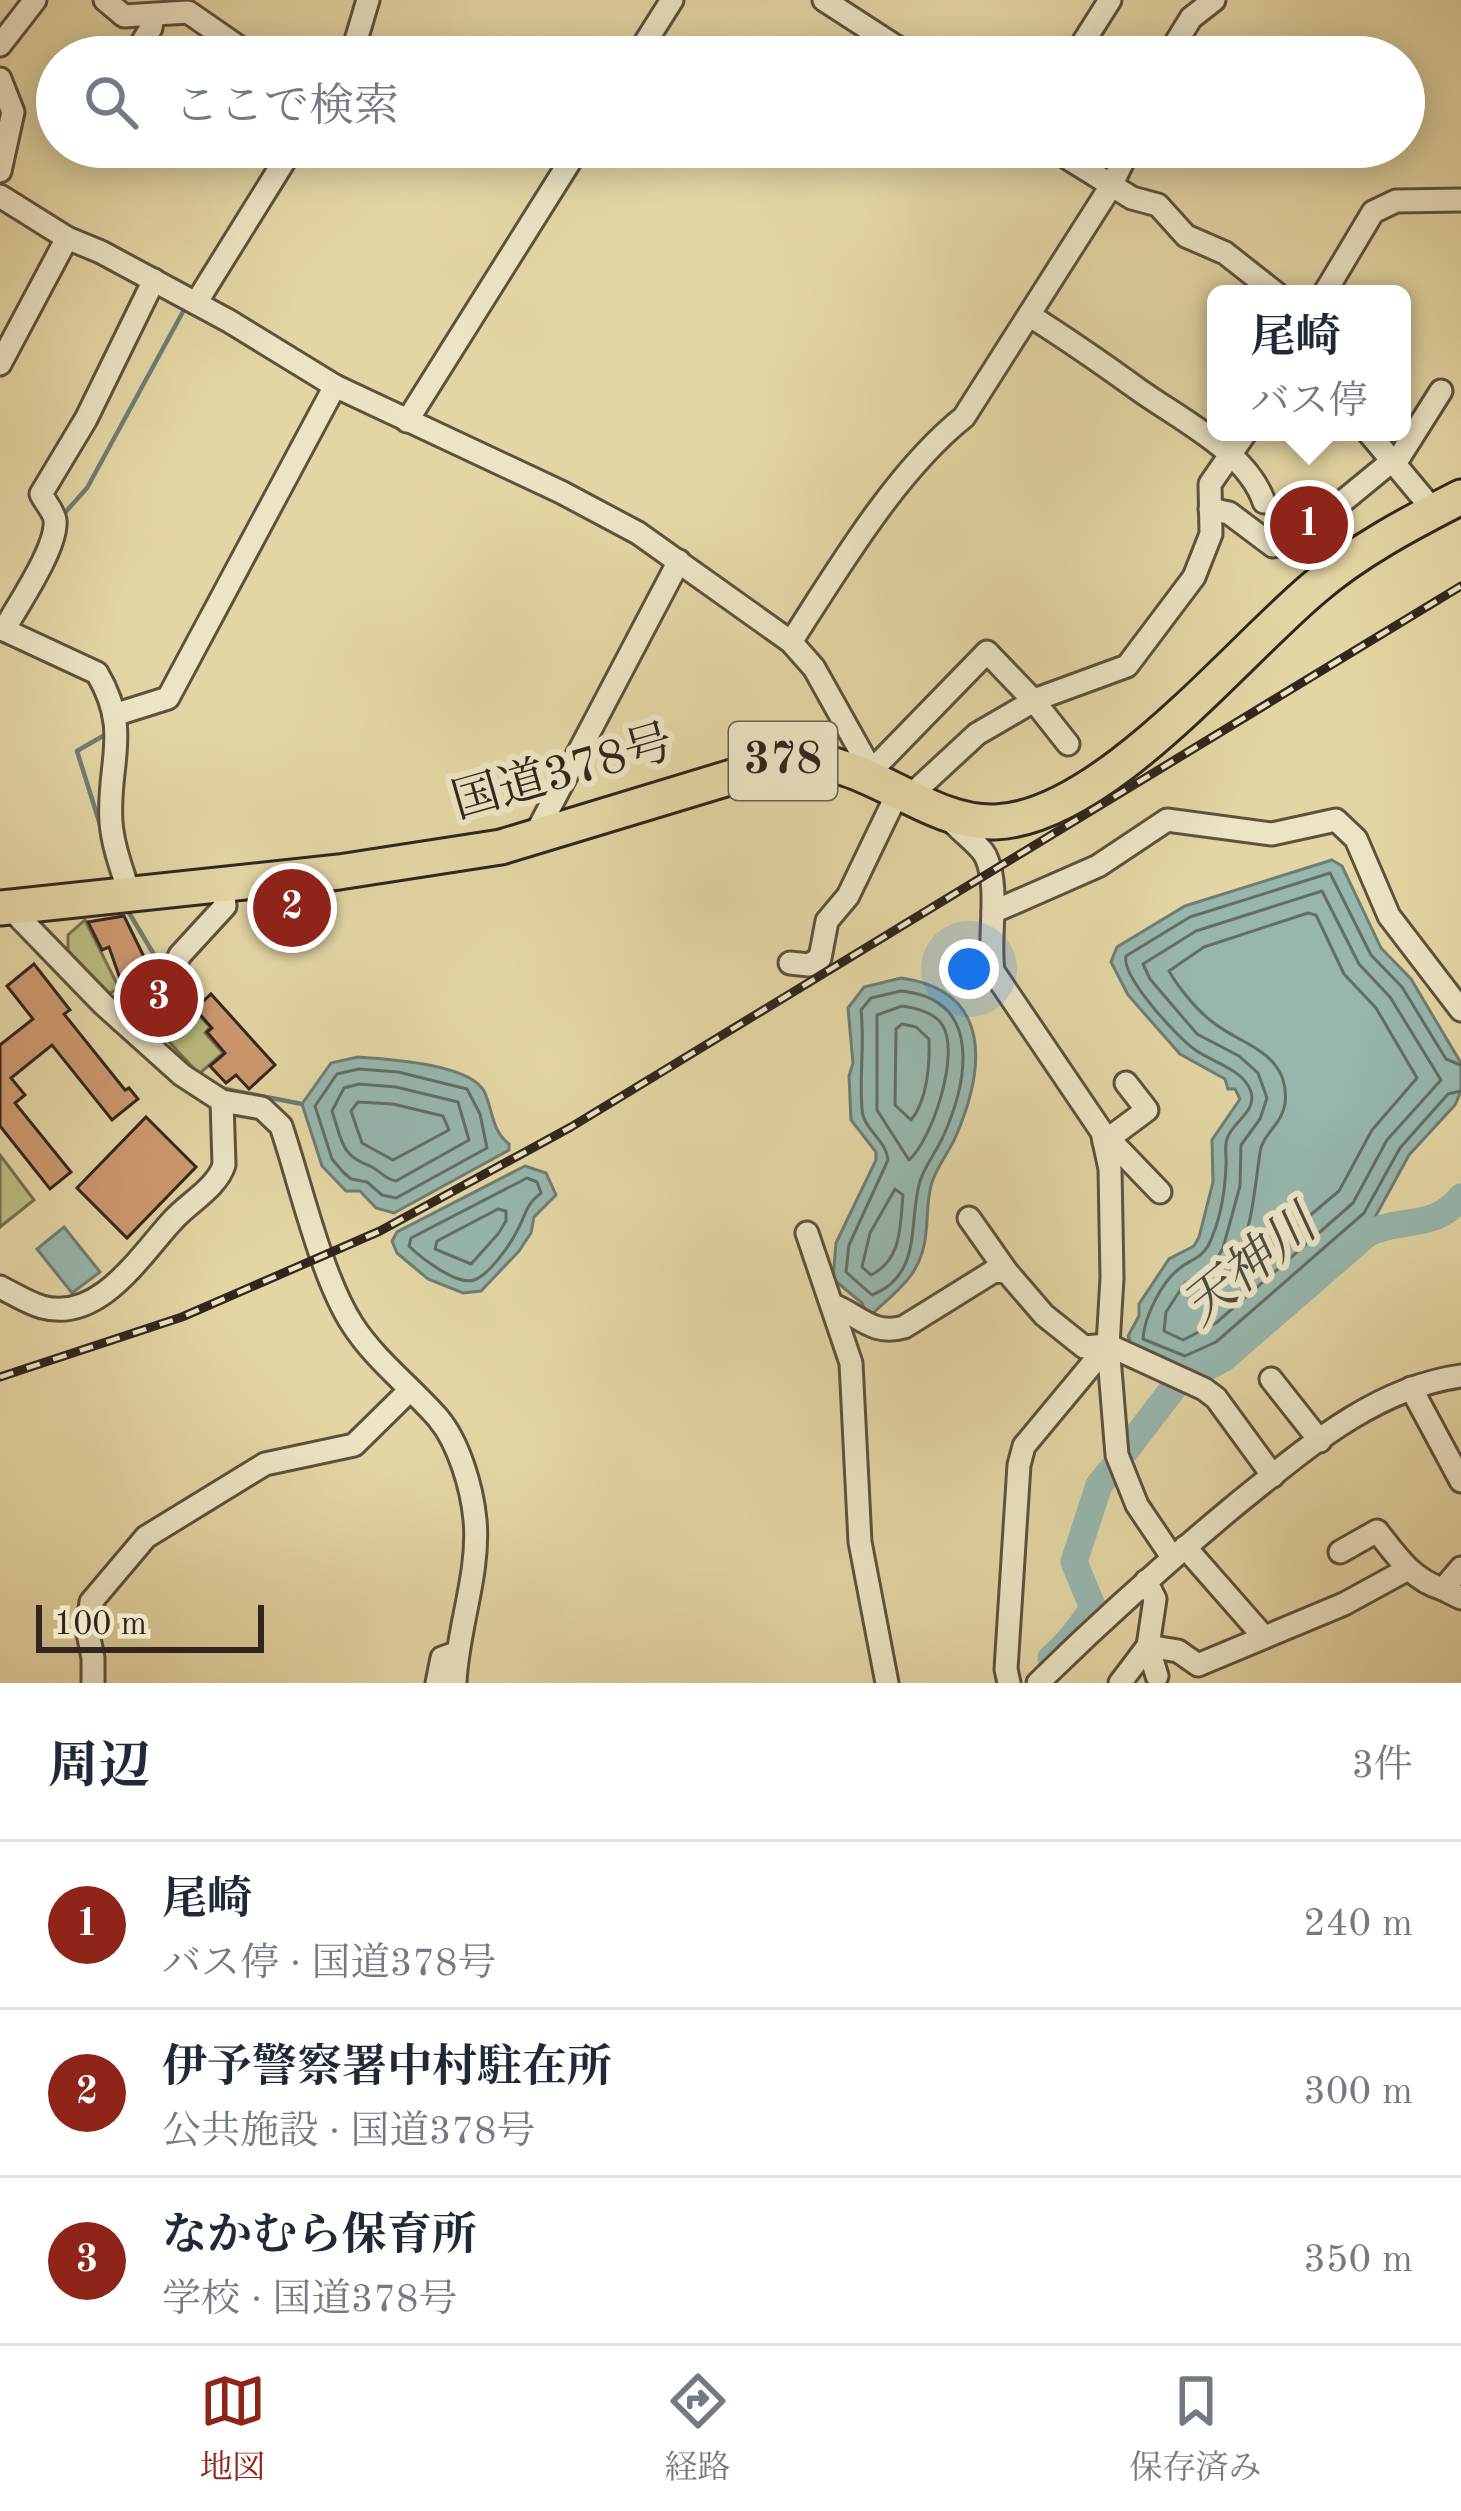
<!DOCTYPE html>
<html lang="ja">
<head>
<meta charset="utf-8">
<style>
	body { margin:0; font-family:"Old Standard TT","Noto Serif JP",serif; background:#f2f2f3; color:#1f2937 }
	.scale { position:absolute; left:36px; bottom:30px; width:228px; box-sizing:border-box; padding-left:12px; border:6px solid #32251f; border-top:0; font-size:33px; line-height:42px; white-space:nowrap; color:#32251f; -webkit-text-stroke:9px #ede4c4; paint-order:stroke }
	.you { position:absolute; left:969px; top:969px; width:42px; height:42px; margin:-30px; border:9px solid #fff; border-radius:50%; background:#1a73e8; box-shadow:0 0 0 18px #1a73e833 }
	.badge { display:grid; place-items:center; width:78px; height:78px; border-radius:50%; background:#8f2418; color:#fff; font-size:39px; font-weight:700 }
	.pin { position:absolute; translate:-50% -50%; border:6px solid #fff; box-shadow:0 3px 12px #0006 }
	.popup { position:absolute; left:1207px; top:285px; width:204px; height:156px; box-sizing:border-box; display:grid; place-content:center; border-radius:18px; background:#fff; filter:drop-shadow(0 3px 9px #0005); font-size:39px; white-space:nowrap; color:#747a83 }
	.popup b { font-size:45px; color:#1f2937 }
	.popup::after { content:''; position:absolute; left:50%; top:100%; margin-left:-24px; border:24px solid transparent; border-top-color:#fff }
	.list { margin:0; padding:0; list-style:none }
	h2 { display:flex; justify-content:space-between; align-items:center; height:156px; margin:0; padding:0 48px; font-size:51px }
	h2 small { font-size:39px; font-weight:400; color:#747a83 }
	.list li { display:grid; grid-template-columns:78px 1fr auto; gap:36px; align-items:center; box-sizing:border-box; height:168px; padding:0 48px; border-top:3px solid #e0e1e3 }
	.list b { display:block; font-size:45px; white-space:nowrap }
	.list p { margin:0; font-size:39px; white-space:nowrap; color:#747a83 }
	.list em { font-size:39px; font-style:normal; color:#747a83 }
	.icon { flex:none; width:66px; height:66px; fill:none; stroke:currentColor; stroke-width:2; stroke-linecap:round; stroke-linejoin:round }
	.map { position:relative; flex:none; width:1461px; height:1683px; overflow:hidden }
	.search { position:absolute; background:#fff; box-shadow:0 6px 30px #0003; left:36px; right:36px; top:36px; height:132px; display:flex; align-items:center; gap:30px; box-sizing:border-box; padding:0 42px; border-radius:66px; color:#747a83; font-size:45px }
	.sheet { height:660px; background:#fff }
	nav { display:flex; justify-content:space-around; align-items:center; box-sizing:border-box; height:168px; border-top:3px solid #e0e1e3; background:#fff; font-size:33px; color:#747a83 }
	nav a { display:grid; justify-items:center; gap:6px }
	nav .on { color:#8f2418 }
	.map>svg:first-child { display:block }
	.green { fill:#bcbc80; stroke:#777050; stroke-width:3 }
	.water { fill:#97b7ae; stroke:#6f7d75; stroke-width:3 }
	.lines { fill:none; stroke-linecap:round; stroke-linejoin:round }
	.shore { stroke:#646e66; stroke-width:3 }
	.stream { stroke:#6f7d75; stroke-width:4.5 }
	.river { stroke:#97b7ae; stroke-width:27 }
	.building { fill:#ce996f; stroke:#32251f; stroke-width:3 }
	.minor-casing { stroke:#5e5140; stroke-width:27 }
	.highway-casing { stroke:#32251f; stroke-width:39 }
	.minor { stroke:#ede4c4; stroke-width:21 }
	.highway { stroke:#e4d6a4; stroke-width:33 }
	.rail-casing { stroke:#32251f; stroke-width:9 }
	.rail { stroke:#ede4c4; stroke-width:4.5; stroke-dasharray:14; stroke-linecap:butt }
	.labels { text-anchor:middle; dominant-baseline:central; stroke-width:12; stroke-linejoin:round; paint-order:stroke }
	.shield { fill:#ede4c4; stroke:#6a5e50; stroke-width:3 }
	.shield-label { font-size:45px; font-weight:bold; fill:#32251f }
	.street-label { font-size:48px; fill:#32251f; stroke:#ede4c4 }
	.water-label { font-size:51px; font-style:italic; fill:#4b4a43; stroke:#ede4c4 }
</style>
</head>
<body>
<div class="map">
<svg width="1461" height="1683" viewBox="0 0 1461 1683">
	<rect width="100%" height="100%" fill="#e4d6a4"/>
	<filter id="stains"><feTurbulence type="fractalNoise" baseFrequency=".00167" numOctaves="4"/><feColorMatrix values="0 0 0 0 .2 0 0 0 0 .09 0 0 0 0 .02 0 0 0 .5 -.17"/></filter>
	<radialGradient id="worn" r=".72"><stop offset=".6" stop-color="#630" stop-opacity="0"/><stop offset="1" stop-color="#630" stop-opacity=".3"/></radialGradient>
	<g class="green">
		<path d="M85,920L119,988L107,995L68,951V935Z"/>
		<path d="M176,991L210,1027L205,1033L223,1053L199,1074L147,1018Z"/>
		<path d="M0,1155L34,1200L0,1227Z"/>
	</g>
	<g class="water">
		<path d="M1332,860L1342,866L1381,948L1411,979L1461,1063V1091L1455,1105L1409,1155L1373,1221L1222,1353L1185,1370L1133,1348L1128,1336L1139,1316V1304L1169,1259L1194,1246L1199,1237L1213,1182L1212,1140L1240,1099L1235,1089H1228L1225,1079L1180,1054L1128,995L1111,962L1117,947L1185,906Z"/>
		<path d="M901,978C993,991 985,1068 956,1136C949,1153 935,1168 931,1186C927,1200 928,1217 926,1232C923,1273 900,1288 872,1314L866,1313L862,1303L833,1279L836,1243L876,1160V1152L851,1120L849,1076L853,1063L848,1008L864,987Z"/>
		<path d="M358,1057C388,1059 473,1064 485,1093C493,1112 492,1131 509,1144V1150L394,1213L376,1208L360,1191H346L322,1166L302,1104L331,1063Z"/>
		<path d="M525,1166L546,1173L556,1195L534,1217L531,1233L519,1251L481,1291L463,1293L428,1279L397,1253L392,1241L397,1232Z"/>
		<path d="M64,1227L100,1272L72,1293L37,1249Z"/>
	</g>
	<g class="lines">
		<g class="shore">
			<path d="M1322,891L1359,964L1390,997L1441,1080L1387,1140L1353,1203L1216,1323L1183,1340L1164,1331L1166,1312L1185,1283L1213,1266L1223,1248L1240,1186L1241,1145L1260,1119L1267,1098L1258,1073L1239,1056L1197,1034L1150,979L1143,964L1196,931Z"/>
			<path d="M1308,913L1316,915L1344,974L1376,1008L1417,1078L1372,1130L1339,1191L1238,1276L1233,1269C1252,1231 1254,1194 1260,1152C1262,1135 1282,1124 1285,1104C1291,1051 1240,1046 1210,1020C1195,1008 1178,987 1169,971L1204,947Z"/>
			<path d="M901,991C984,999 968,1082 942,1139C935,1153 925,1166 920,1181C908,1222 923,1275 872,1295L846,1272L849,1245L888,1160C886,1139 863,1130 862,1109C859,1076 865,1044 861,1010L871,998Z"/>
			<path d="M902,1006C916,1008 935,1012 943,1026C960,1055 932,1140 909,1160L877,1110V1015Z"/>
			<path d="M902,1024L916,1027L929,1039C930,1065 927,1101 911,1120L895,1105L896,1029Z"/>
			<path d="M1461,1065L1446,1059L1402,987L1371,955L1330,873L1190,917L1126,956C1121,976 1176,1036 1194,1049C1211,1062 1244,1069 1251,1092C1257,1112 1232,1122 1227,1139C1224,1147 1227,1157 1226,1166C1225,1192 1220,1222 1208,1246C1201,1258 1190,1260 1180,1268C1161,1282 1144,1318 1143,1339L1185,1356L1216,1342L1364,1213L1400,1148L1448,1094L1461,1091"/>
			<path d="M359,1069L398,1072L467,1089L480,1114L487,1148L396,1198L382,1195L367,1182L351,1179L343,1172L332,1159L315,1106L337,1074Z"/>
			<path d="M359,1084L396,1087L458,1102L469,1140L396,1181C384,1179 381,1171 370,1166C340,1155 342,1140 332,1111L344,1088Z"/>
			<path d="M358,1102L393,1104L443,1116L449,1130L393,1160L362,1143L351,1111Z"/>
			<path d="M527,1178L537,1182L541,1193C525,1205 526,1215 517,1231C510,1245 489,1275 474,1280C457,1286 420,1257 409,1246L411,1238Z"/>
			<path d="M895,1189L903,1195C900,1226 902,1260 871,1275L862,1267L870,1233Z"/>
			<path d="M498,1209L506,1211V1221L498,1234L471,1264L435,1249L437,1241Z"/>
		</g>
		<g class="stream">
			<path d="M339,57L349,28"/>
			<path d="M62,516L87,488L185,308"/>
			<path d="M102,831L77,751L108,733"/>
			<path d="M125,906L165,973"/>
			<path d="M220,1088L302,1104"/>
		</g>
		<g class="river">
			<path d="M1126,1450L1178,1382L1223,1359L1367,1234C1403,1216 1433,1231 1461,1197"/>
			<path d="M1051,1658C1069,1643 1081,1626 1093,1608L1074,1562L1099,1485L1112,1469"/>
		</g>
	</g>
	<g class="building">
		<path d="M124,916L150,969L125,993L109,947L102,950L88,922Z"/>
		<path d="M34,964L70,1010L64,1014L125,1090L129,1088L138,1099L112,1120L52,1045L11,1078L25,1095L15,1103L71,1172L50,1189L0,1126V1045L33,1019L7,986Z"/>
		<path d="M211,994L275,1065L249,1089L236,1075L226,1083L210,1066L225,1053L207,1032L212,1028L195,1009Z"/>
		<path d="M146,1117L196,1167L127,1238L77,1188Z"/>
	</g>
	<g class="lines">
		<defs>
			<g id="minor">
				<path d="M105,0L124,16L188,12L253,57"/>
				<path d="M824,0L912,57"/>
				<path d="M0,45L35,0"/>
				<path d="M133,57L151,28L153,15"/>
				<path d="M351,57L368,0"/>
				<path d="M636,57L672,0"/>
				<path d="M1074,57L1110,0"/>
				<path d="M1167,57L1191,18L1214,0"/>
				<path d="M0,79L13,112L0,171"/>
				<path d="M1050,147L1132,198L1158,205L1186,236L1225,253L1277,294"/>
				<path d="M0,196L67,238L101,252L229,321L335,386L561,492L638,533L791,642L814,668L876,779"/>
				<path d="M1324,294L1373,212L1396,201L1461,200"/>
				<path d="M196,303L293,147"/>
				<path d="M1029,315C1067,339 1103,364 1139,390C1181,420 1247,452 1264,502"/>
				<path d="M0,364L67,238"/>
				<path d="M407,421L579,147"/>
				<path d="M1368,432L1434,511"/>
				<path d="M1395,464L1441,391"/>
				<path d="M1210,509L1229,513L1273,546L1292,543L1392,461"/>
				<path d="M0,628L97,673C132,732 107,763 111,822C113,848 123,872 130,896"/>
				<path d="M4,630C17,606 58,547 55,520C54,512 45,502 41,494L86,419L154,280"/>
				<path d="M791,642C838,569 896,471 964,417L1111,186L1130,147"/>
				<path d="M114,715L168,698L335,386"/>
				<path d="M871,767L881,761L987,652L1034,701L1068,744"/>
				<path d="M911,795L977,734L1037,699L1127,666L1194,577L1211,534L1210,484L1246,432"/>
				<path d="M947,816C957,829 981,845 986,857C1000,888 988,937 993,971L1102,1132L1110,1169L1112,1278L1108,1345L1117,1455L1137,1505L1172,1557"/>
				<path d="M533,839L679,561"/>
				<path d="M5,912L9,907L103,1004L182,1075L222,1101L262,1108L281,1126C300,1182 321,1276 352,1324C375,1360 410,1386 438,1418C459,1443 472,1488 475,1520C480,1573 457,1630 455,1683"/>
				<path d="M993,912L1098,866L1167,820L1272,834L1336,820L1356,839L1389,916L1461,1010"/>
				<path d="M790,963L809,965L820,958L827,921L848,896L899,790"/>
				<path d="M121,1020L171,974L180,955L225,906L223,886"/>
				<path d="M1110,1140L1160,1192"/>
				<path d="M1104,1142L1147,1110L1126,1083"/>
				<path d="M969,1218L1007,1272"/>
				<path d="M807,1233L851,1363L860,1542L887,1683"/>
				<path d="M0,1287C14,1294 28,1303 42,1307C100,1323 141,1254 174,1219C190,1202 217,1187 224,1165L222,1101"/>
				<path d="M833,1305C859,1315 872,1336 904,1327L994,1271L1007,1272L1044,1315L1084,1347L1108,1345L1204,1389L1216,1398L1273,1476"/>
				<path d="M1271,1379L1320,1441"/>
				<path d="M1411,1388L1461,1481"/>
				<path d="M1185,1547L1264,1637"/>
				<path d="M1340,1552L1377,1531C1396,1555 1412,1580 1443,1589"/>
				<path d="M1461,1568L1443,1589L1461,1598"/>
				<path d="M1146,1581L1155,1599L1148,1646L1157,1676"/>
				<path d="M93,1683V1658L87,1628L91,1602L146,1537L265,1464L354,1445L409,1391"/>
				<path d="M437,1683L442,1658L456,1653"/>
				<path d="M1009,1683L1006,1669L1019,1465L1024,1446L1108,1345"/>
				<path d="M1038,1683C1102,1620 1169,1560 1238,1503C1304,1450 1374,1388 1461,1376"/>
				<path d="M1120,1683L1148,1646L1178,1651L1198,1665L1344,1604L1408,1569"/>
			</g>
			<path id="highway" d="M0,908L339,872L501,847L788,760C870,756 923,824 995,822C1103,818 1234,655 1314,588C1357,551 1410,523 1461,497"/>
		</defs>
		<use href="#minor" class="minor-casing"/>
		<use href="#highway" class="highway-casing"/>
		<use href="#minor" class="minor"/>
		<use href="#highway" class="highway"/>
		<defs>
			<path id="rail" d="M0,1377L182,1317L380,1231L571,1127L1461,586"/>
		</defs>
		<use href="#rail" class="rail-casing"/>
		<use href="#rail" class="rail"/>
	</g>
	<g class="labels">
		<rect class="shield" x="729" y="722" width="108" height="78" rx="9"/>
		<g class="shield-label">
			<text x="783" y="761">378</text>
		</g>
		<g class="street-label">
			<text transform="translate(563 774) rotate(-16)">国道378号</text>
		</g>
		<g class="water-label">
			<text transform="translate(1251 1268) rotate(-39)">天神川</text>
		</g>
	</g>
	<rect width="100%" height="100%" filter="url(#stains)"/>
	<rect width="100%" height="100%" fill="url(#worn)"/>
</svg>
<div class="scale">100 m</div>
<div class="you"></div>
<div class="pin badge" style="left:1309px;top:525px">1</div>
<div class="popup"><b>尾崎</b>バス停</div>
<div class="pin badge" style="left:292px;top:908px">2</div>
<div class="pin badge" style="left:159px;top:998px">3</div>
<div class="search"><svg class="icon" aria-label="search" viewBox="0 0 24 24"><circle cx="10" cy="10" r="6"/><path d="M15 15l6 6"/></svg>ここで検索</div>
</div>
<section class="sheet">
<h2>周辺<small>3件</small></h2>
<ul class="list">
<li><span class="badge">1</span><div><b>尾崎</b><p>バス停 · 国道378号</p></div><em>240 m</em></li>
<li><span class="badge">2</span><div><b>伊予警察署中村駐在所</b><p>公共施設 · 国道378号</p></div><em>300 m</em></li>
<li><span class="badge">3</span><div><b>なかむら保育所</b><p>学校 · 国道378号</p></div><em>350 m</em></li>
</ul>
</section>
<nav>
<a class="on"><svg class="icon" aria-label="map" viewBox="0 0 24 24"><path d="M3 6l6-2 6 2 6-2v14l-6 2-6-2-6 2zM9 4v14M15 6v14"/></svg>地図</a>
<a><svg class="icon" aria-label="directions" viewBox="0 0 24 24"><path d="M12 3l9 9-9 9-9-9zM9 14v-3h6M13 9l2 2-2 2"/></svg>経路</a>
<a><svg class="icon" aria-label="saved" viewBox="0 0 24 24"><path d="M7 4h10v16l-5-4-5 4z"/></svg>保存済み</a>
</nav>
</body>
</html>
